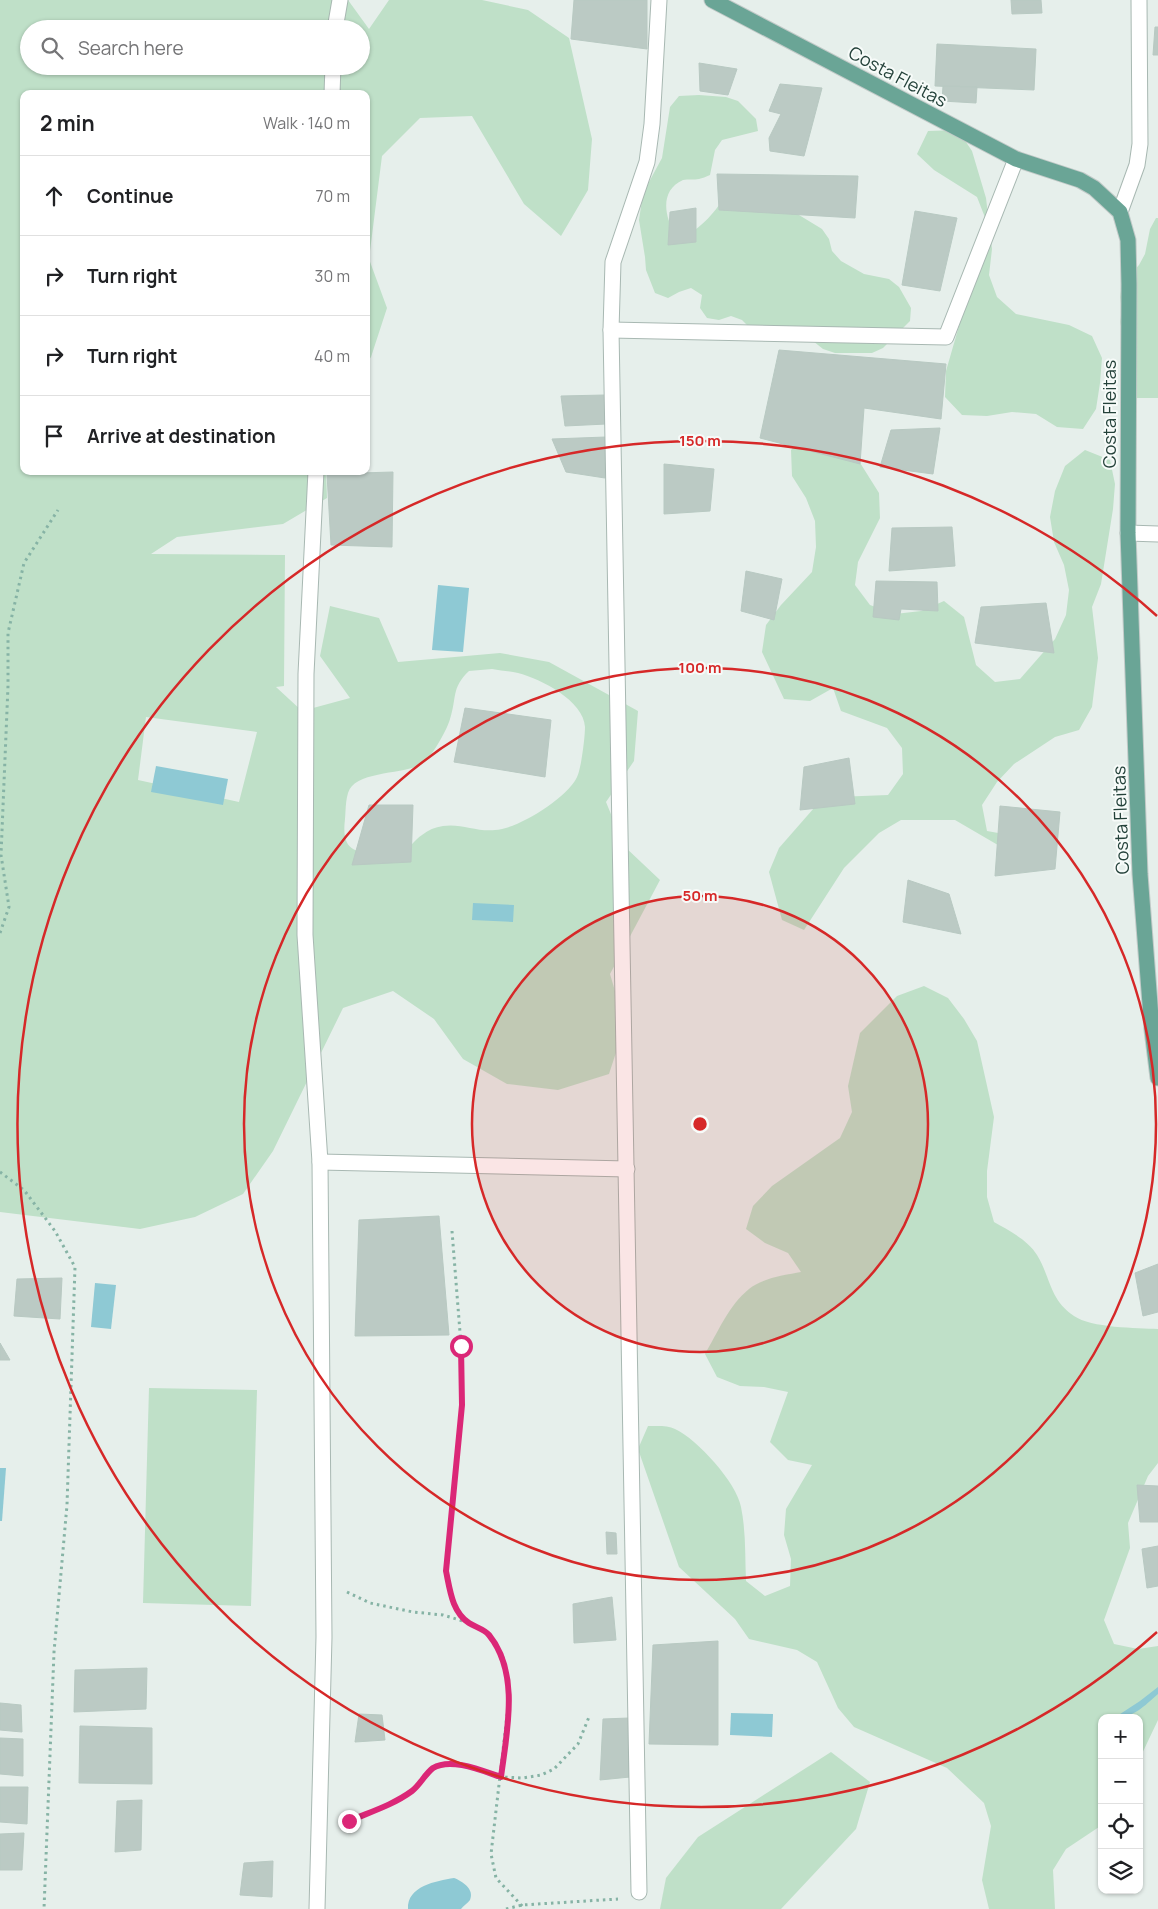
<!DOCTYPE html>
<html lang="en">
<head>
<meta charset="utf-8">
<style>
	body { margin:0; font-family:Manrope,sans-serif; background:#f2f2f2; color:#202124 }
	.controls { position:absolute; right:15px; bottom:15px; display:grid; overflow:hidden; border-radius:10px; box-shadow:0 1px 4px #0004 }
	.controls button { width:45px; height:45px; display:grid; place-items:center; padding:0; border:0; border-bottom:1px solid #e0e0e0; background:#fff; color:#202124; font:25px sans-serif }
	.stop { position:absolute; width:15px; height:15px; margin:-11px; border:4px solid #db2777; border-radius:50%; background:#fff }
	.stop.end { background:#db2777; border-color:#fff; box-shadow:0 1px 5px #0008 }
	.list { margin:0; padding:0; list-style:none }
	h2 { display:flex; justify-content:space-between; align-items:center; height:65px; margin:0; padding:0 20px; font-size:21px }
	h2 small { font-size:16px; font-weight:400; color:#757577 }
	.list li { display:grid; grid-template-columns:32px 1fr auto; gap:15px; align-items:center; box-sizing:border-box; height:80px; padding:0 20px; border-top:1px solid #e0e0e0 }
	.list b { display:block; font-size:19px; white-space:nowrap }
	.list em { font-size:16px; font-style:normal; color:#757577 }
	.icon { flex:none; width:28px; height:28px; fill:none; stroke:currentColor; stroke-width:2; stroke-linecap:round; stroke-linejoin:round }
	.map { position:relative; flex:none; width:1158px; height:1909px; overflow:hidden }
	.search { position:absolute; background:#fff; box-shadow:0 1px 4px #0004; left:20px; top:20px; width:350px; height:55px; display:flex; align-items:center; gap:12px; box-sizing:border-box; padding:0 18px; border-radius:28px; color:#757577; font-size:19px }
	.panel { position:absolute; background:#fff; box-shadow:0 1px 4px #0004; left:20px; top:90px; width:350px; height:385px; border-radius:10px }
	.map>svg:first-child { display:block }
	.green { fill:#bfe0c8; fill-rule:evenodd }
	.water { fill:#8ec9d4 }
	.building { fill:#bbcac4; stroke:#b8c9c2 }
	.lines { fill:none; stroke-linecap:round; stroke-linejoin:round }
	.minor-casing { stroke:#a8b8b2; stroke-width:17 }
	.major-casing { stroke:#c2cac8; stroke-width:17 }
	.path { stroke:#86b3a5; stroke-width:3; stroke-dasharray:2.5 4; stroke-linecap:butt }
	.minor { stroke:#fff; stroke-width:15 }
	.major { stroke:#6aa596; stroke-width:15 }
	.route { stroke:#db2777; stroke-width:6 }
	.ring { fill:none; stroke:#d62828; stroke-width:2.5 }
	.labels { text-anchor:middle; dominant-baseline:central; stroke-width:4; stroke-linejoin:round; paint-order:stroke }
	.street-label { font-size:18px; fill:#24423a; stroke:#f7fbf9 }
	.centre { fill:#d62828; stroke:#f7fbf9; stroke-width:2.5 }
	.ring-label { font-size:15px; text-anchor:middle; font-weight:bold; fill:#d62828; stroke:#f7fbf9; stroke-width:4; stroke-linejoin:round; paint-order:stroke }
</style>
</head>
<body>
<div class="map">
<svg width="1158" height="1909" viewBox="0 0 1158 1909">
	<rect width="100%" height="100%" fill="#e6efeb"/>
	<g class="green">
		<path d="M0,0H348L369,29L389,0H482L528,10L569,38L592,139L588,190L561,236L524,204L472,116L420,118L382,156L369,259L387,308L371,357L366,364V94H24V471H326L327,498L283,524L177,537L151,554L285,555L284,686L276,687L302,711L350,698L320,656L330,606L379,618L398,662L500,653L549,662L638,711L634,761L606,802L624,846L660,880L610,974L625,1025L609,1074L558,1090L507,1084L463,1059L434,1019L393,991L343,1008L273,1151L243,1194L195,1217L140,1229L0,1212ZM29,29H361V66H29ZM492,669C501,671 510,671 518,673C541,679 584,701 585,727C585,737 581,772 576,779C565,799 518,829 495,830C477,832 460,823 443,826C435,827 428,830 422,835C415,839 410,849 402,851C396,853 388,852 383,852C355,854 341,851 345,819C346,810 345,793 352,786C367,770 414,774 426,761C434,752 447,730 450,719C457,698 451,688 469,671ZM146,717L257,732L239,802L138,780Z"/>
		<path d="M699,95L726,97L738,101L756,119L758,131L722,140L715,150L710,175C706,177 702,178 699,179C694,180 688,179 683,180C660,190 664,216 675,233L687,235C704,225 713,214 724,198L761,197L799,215L822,229L829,239L832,251L841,261L864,274L889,279L899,287L911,308L910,321L883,348L872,353H835L823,349L803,333L751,329L742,320L731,316L719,320L707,318L700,308L702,295L691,288L679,292L668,298L655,293L646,270L645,257L639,220L643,193L662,158L670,107L679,96Z"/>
		<path d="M958,130L972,151L986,198L992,249L989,275L997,297L1016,314L1069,325L1092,336L1102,358L1100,383L1096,409L1083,429L1057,427L1036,414L1012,412L987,416L962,415L945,397L946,371L961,319L971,295L979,269L986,220L977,197L934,170L917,154L928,131Z"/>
		<path d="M1156,218H1158V398H1132L1126,347L1120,322L1122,310L1120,297L1122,284L1139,265L1145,254L1150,229Z"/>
		<path d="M808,432L852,450L879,493L880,518L858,562L855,585L870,605L895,614L921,611L944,601L964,617L976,665L995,682L1020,679L1055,639L1066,615L1069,590L1064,565L1054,542L1050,517L1055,491L1065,466L1085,450L1110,460L1115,484L1113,509L1101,584L1092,607L1098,658L1092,707L1079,730L1055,737L1014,764L997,782L982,805L987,831L1037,840L1020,858L955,820H901L879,833L844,868L804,930L782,920L769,872L779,848L814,808L836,797L888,795L903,774L902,748L887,728L841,711L833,688L810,701L784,699L762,652L766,625L781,605L812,572L816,547L815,521L806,498L792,476L791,450Z"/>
		<path d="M924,986L948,998L964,1019L977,1041L994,1117L987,1171V1197L994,1222C1008,1230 1028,1240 1037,1255C1051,1278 1049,1299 1074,1316C1091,1328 1137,1328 1158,1329V1463L1148,1476L1128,1523L1130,1548L1104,1620L1114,1644L1138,1649L1158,1646V1720L1139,1760V1718H1102V1825L1066,1849L1053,1870L1055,1909H989L982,1880L991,1826L984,1803L947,1768L854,1727L838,1708L817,1662L797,1650L749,1639L735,1619L679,1567L638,1449L648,1426C656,1426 668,1425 675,1429C697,1439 737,1483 741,1507C746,1531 745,1557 746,1581L765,1596L790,1586L791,1559L784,1535L786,1509L812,1465L788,1460L770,1442L788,1392L764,1387L740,1386L717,1377L705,1354C718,1332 729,1305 749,1289C762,1278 785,1275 801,1272L788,1253L765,1243L746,1229L753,1206L772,1186L840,1138L852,1112L848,1086L860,1033L897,996Z"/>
		<path d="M149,1388L257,1390L251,1606L143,1603Z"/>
		<path d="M831,1752L870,1782L856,1829L781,1909H660L666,1878L698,1837Z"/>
	</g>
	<g class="water">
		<path d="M438,585L469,588L463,652L432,650Z"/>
		<path d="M156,766L228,779L223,805L151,792Z"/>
		<path d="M473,903L514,905L513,922L472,920Z"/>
		<path d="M95,1283L116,1285L111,1329L91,1327Z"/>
		<path d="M0,1468H6L2,1521H0Z"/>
		<path d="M1158,1687V1694C1144,1706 1134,1718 1114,1718L1140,1701Z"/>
		<path d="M731,1713L773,1714L772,1737L730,1735Z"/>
		<path d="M454,1878C462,1881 475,1889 470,1900C468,1903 463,1906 461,1909H408C407,1886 436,1881 454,1878Z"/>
	</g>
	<g class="building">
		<path d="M574,0H647V49L571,39Z"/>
		<path d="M1011,0H1041L1042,13L1012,14Z"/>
		<path d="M1155,27H1158V55H1153Z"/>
		<path d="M937,44L1036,49L1034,90L935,86Z"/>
		<path d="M699,63L737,69L728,95L700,91Z"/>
		<path d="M780,84L822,88L804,156L770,151L769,138L781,114L769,111Z"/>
		<path d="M943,86L977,87L976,103L942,101Z"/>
		<path d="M717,174L858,176L855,218L719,210Z"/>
		<path d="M696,208V242L668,245L670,212Z"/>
		<path d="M915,211L957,218L940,291L902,285Z"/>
		<path d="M779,350L946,364L941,419L864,408L860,464L760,438Z"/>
		<path d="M605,395L606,424L565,426L561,396Z"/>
		<path d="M940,428L933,474L880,467L891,430Z"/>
		<path d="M606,437L605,478L566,472L552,439Z"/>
		<path d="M664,464L714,469L710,511L664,514Z"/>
		<path d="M393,472L392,547L331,545L327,474Z"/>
		<path d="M952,527L955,566L889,571L892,528Z"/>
		<path d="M746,571L782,579L774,620L741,611Z"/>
		<path d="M876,581L937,582L938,611L901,609L899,620L873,617Z"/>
		<path d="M1046,603L1054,653L975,643L981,607Z"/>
		<path d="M465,708L551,720L545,777L454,762Z"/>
		<path d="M849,758L855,804L800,810L804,767Z"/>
		<path d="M369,805H413L411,862L352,865Z"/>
		<path d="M1000,806L1060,812L1055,869L995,876Z"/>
		<path d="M908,880L949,894L961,934L903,922Z"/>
		<path d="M439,1216L449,1335L355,1336L359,1220Z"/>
		<path d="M1158,1264V1312L1143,1316L1135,1273Z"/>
		<path d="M62,1278L60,1319L14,1316L17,1279Z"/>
		<path d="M0,1343L10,1360H0Z"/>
		<path d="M1137,1485L1158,1486V1522H1140Z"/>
		<path d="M606,1532L616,1533L617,1554H607Z"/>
		<path d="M1158,1546V1586L1147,1588L1142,1549Z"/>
		<path d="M612,1597L616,1640L574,1643L573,1604Z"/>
		<path d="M718,1641V1745L649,1744L653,1645Z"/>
		<path d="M147,1668L146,1709L74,1712L75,1670Z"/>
		<path d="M0,1703L21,1705L22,1732L0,1730Z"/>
		<path d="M359,1714L382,1715L385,1740L355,1742Z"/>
		<path d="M629,1718L630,1777L600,1780L603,1719Z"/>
		<path d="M80,1726L152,1728V1784L79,1783Z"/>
		<path d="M0,1738L23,1739V1776L0,1774Z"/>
		<path d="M0,1787H28L27,1824L0,1822Z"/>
		<path d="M142,1800L141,1850L115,1852L117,1801Z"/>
		<path d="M24,1833L22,1870H0V1834Z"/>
		<path d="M273,1861L272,1897L240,1895L244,1863Z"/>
	</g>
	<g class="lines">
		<defs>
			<g id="minor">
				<path d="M335,29L340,0"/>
				<path d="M332,94L333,66"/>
				<path d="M1120,212L1137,165L1140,144L1139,0"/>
				<path d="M611,330L946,337L1016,159"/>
				<path d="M316,471L306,674L305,935L320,1162L324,1637L317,1909"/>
				<path d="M1128,533L1158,534"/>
				<path d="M320,1162L627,1169"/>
				<path d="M639,1892L611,330L613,262L647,162L652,124L659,0"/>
			</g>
			<path id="major" d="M712,0L1016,159L1080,180L1094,188L1120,212L1128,240L1129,284L1128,533L1140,874L1152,1030L1158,1078"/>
		</defs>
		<use href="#minor" class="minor-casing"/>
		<use href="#major" class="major-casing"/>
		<g class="path">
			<path d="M0,933L9,907L1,855L8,686V633L24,563L58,510"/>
			<path d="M0,1172L24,1190L55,1231L75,1267L67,1505L54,1652L44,1909"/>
			<path d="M452,1231L461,1345L462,1405L447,1571L451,1597L460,1616L469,1623L488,1633L504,1659L509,1698L491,1854L496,1878L525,1909"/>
			<path d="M347,1592L370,1603L413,1612L443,1615L466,1622"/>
			<path d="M349,1821L396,1801L414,1790L434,1768L446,1764L468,1766L501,1777L523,1778L541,1775L554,1769L578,1744L589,1717"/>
			<path d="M506,1909L522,1905L618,1899"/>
		</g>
		<use href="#minor" class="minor"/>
		<use href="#major" class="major"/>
	</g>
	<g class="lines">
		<path class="route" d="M349,1821C370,1812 393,1805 412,1791C420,1785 425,1774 433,1768C451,1757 483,1771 501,1777C507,1731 520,1673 489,1635C484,1629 475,1627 469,1623C452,1612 450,1590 446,1571L462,1405L461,1346"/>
	</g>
	<circle cx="700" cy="1124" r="228" fill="#d62828" fill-opacity=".12"/>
	<g class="ring">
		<circle cx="700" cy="1124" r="228"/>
		<circle cx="700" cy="1124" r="456"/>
		<path d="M1157 1632A683 683 0 1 1 1157 616"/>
	</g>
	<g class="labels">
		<g class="street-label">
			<text transform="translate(898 76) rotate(28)">Costa Fleitas</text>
			<text transform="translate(1109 414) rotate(-90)">Costa Fleitas</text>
			<text transform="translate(1120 820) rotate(-92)">Costa Fleitas</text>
		</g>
	</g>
	<circle cx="700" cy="1124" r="8" class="centre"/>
	<g class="ring-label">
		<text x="700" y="446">150 m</text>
		<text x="700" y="673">100 m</text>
		<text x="700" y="901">50 m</text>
	</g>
</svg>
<div class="controls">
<button>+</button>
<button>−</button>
<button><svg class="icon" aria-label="locate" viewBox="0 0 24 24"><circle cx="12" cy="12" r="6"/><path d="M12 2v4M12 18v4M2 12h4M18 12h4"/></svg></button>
<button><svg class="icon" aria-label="layers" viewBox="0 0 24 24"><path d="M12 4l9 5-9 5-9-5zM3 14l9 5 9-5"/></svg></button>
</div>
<div class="stop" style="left:461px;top:1346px"></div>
<div class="stop end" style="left:349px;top:1821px"></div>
<div class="search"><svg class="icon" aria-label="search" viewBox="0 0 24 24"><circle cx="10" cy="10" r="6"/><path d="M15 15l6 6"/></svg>Search here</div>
<section class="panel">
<h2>2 min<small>Walk · 140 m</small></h2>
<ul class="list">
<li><svg class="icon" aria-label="ahead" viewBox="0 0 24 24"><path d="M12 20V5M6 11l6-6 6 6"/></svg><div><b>Continue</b></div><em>70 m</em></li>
<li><svg class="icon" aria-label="right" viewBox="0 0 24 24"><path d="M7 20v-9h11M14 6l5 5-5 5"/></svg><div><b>Turn right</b></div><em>30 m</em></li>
<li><svg class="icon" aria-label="right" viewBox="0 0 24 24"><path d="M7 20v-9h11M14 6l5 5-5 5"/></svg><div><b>Turn right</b></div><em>40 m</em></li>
<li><svg class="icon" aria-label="arrive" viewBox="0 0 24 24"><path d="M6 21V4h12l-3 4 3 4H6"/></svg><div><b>Arrive at destination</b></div></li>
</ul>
</section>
</div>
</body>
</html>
